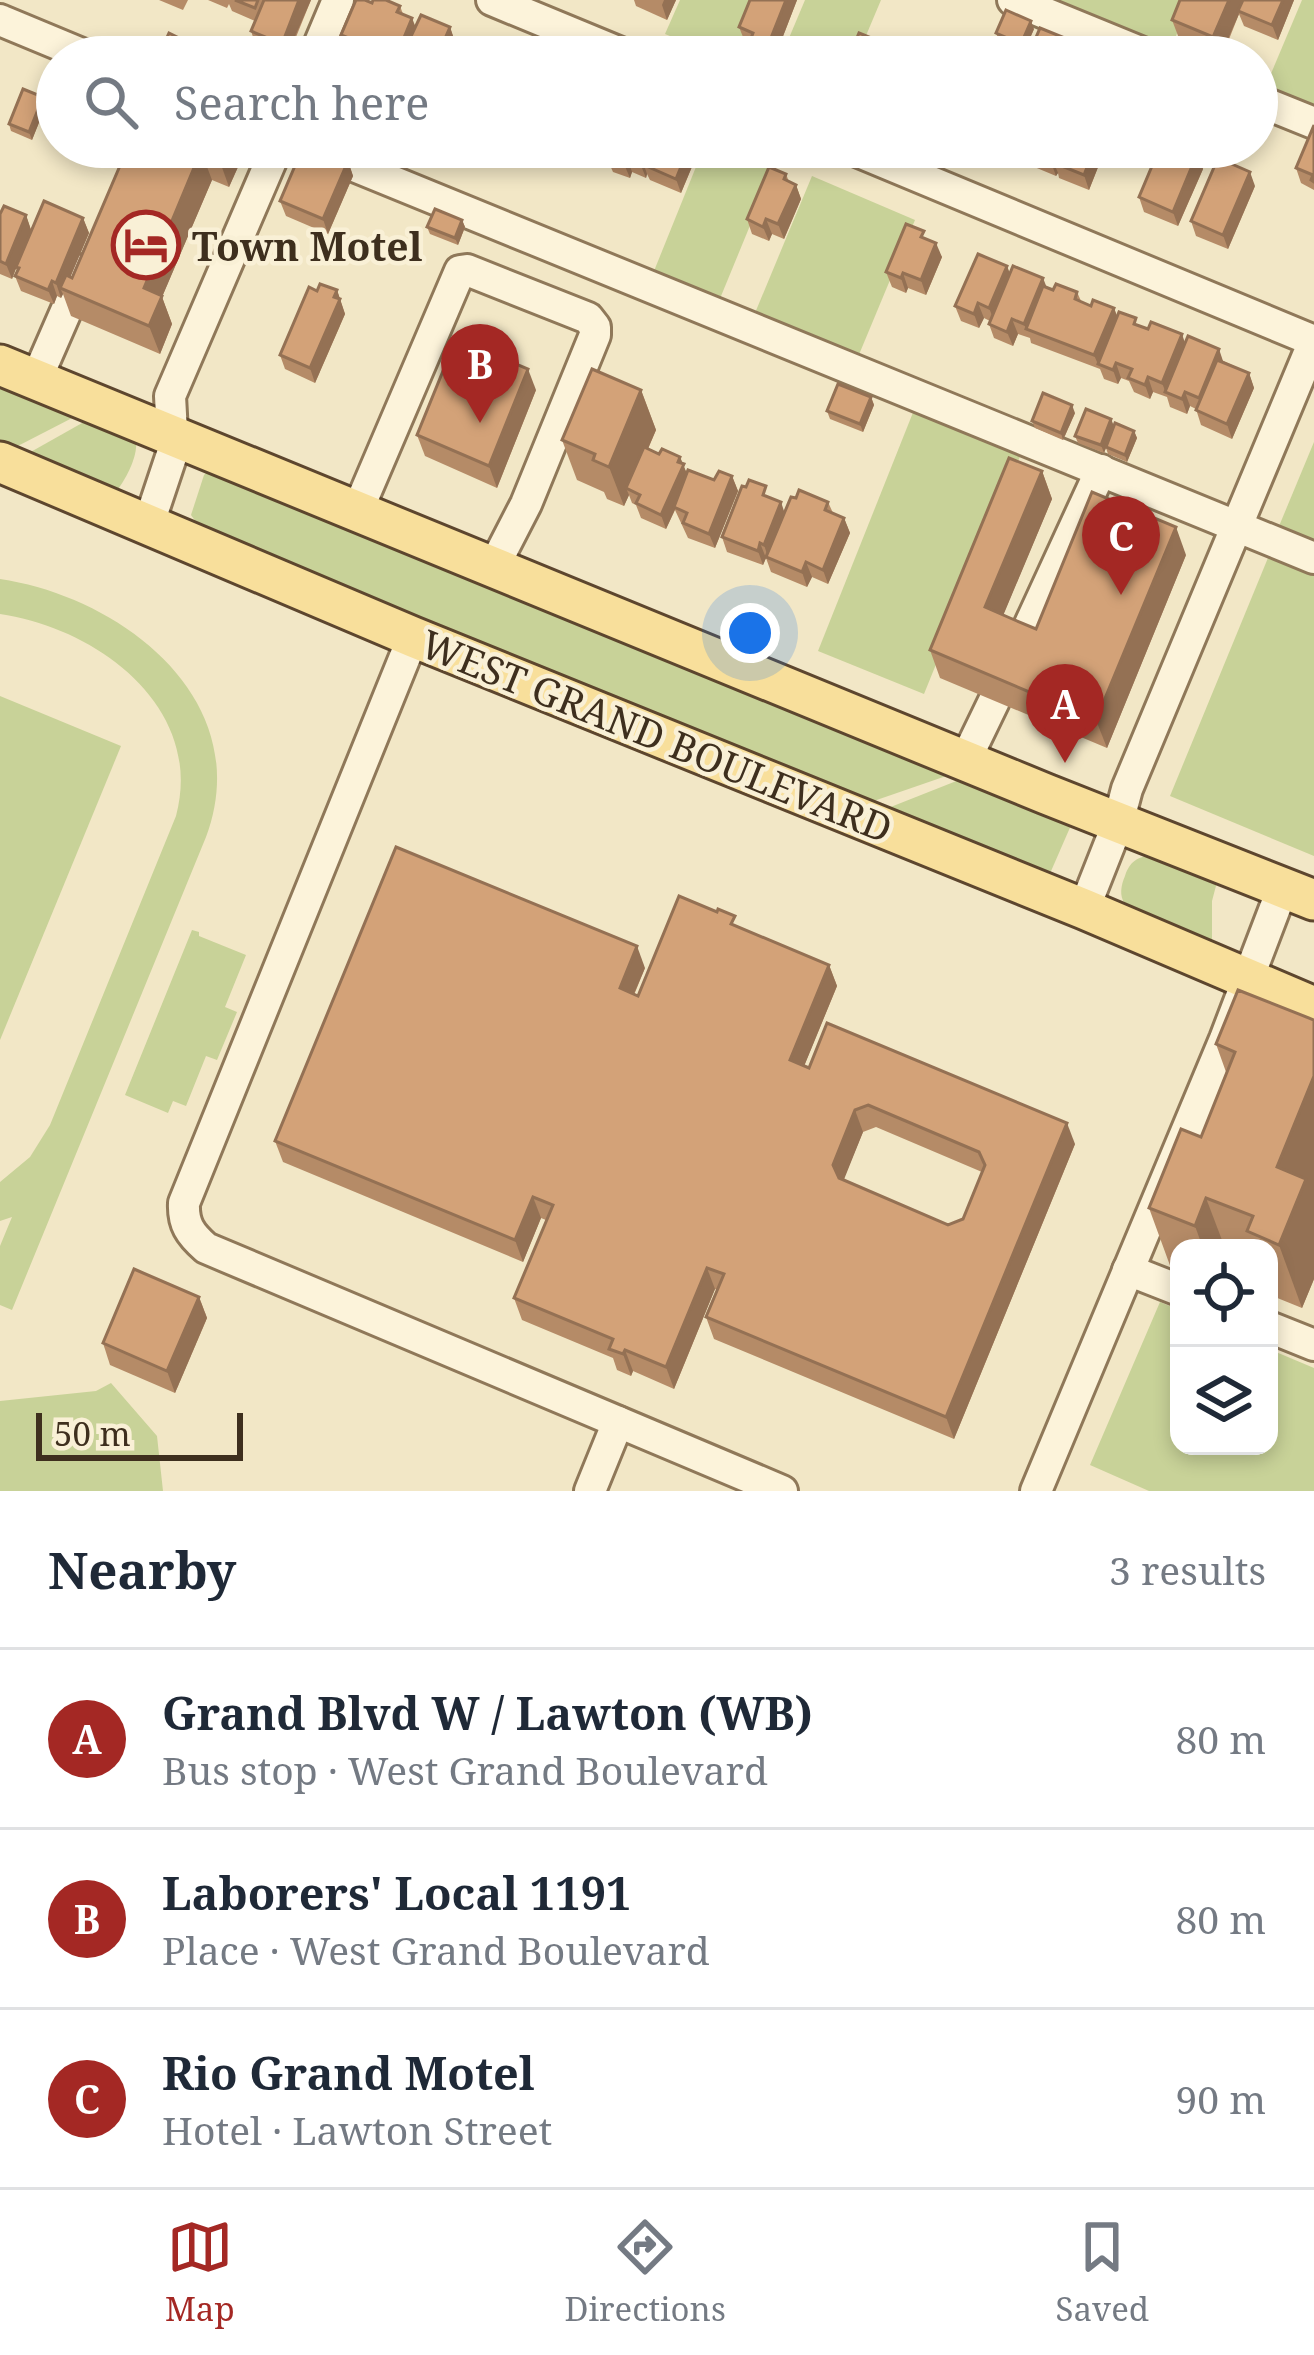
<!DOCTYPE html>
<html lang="en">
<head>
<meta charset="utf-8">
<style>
	body { margin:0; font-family:"Noto Serif",serif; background:#f2f2f3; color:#1f2937 }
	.controls { position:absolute; right:36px; bottom:36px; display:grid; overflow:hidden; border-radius:24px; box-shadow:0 6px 18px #0003 }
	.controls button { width:108px; height:108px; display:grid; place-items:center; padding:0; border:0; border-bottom:3px solid #e0e1e3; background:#fff; color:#1f2937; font:60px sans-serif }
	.scale { position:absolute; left:36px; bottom:30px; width:207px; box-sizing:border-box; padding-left:12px; border:6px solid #3e2f1e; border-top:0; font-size:33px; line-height:42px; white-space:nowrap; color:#3e2f1e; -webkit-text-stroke:9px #f9f0d6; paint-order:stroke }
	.you { position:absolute; left:750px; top:633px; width:42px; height:42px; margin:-30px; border:9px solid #fff; border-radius:50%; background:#1a73e8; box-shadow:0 0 0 18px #1a73e833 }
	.badge { display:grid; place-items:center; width:78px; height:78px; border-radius:50%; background:#a42824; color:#fff; font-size:39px; font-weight:700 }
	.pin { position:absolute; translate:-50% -99px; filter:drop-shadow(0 3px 6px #0008) }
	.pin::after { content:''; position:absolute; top:63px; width:42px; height:36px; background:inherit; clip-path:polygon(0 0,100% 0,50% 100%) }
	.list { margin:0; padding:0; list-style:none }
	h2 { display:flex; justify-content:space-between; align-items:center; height:156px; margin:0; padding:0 48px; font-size:51px }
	h2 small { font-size:39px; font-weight:400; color:#747a83 }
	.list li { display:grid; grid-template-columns:78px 1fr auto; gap:36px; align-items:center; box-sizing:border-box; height:180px; padding:0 48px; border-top:3px solid #e0e1e3 }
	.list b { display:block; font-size:45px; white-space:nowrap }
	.list p { margin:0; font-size:39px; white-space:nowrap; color:#747a83 }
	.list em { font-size:39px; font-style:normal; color:#747a83 }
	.icon { flex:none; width:66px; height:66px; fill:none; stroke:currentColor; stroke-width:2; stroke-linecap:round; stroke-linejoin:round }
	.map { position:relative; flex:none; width:1314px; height:1491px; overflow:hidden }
	.search { position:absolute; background:#fff; box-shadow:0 6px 18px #0003; left:36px; right:36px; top:36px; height:132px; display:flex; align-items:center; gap:30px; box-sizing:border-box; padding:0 42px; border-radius:66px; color:#747a83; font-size:45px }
	.sheet { height:696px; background:#fff }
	nav { display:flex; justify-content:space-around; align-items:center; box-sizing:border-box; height:168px; border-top:3px solid #e0e1e3; background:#fff; font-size:33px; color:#747a83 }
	nav a { display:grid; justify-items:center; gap:6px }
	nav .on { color:#a42824 }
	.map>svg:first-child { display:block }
	.green { fill:#c8d298 }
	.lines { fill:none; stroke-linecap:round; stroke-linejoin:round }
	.minor-casing { stroke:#8f7859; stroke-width:36 }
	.major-casing { stroke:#5d462e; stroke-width:45 }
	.minor { stroke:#fcf3da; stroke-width:30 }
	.major { stroke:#f8df9b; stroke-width:39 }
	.wall { fill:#b58b67; fill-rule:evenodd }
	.shaded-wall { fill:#947154 }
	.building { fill:#d3a278; stroke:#947154; stroke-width:3; fill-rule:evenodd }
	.labels { text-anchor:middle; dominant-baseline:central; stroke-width:9; stroke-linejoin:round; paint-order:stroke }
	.poi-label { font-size:39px; font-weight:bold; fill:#3e2f1e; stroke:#f9f0d6; text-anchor:start }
	.street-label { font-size:39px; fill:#3e2f1e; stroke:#f9f0d6 }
</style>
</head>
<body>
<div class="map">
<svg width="1314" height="1491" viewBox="0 0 1314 1491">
	<rect width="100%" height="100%" fill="#f2e7c6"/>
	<g class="green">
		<path d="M680,0H759L735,57H721L665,34Z"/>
		<path d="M805,0H881L857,57H781Z"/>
		<path d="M1038,0H1190L1169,54Z"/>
		<path d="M1302,0H1314V109L1265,88Z"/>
		<path d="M704,147H745L777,160L719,301L652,276Z"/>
		<path d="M812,176L915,220L858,357L755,313Z"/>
		<path d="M0,383L78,415L10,450L0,446Z"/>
		<path d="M914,410L1021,454L924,694L818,651Z"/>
		<path d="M91,418L136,441C138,457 125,481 115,493L20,458Z"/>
		<path d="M1314,442V547L1277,531Z"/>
		<path d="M208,471L952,774L865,804L207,531L198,525L191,515L204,475Z"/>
		<path d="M1270,553L1314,571V856L1170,796Z"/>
		<path d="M0,579C122,597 257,700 206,837L12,1310L0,1305V1246L12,1217L0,1221V1182L30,1157L50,1125L176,816C205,707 97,628 0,614Z"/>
		<path d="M0,696L121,746L0,1040Z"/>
		<path d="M964,778L1072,823L1048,878L878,812Z"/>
		<path d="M1153,855L1217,882L1212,901V945C1193,937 1135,920 1125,904C1119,896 1121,885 1125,876C1130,861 1137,857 1153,855Z"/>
		<path d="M192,930L199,932V936L246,955L225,1007L237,1012L217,1060L206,1056L186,1106L173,1101L168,1113L125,1095Z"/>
		<path d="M1160,1302L1179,1310V1446H1269V1349L1314,1368V1491H1149L1090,1465Z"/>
		<path d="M111,1383L157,1436L163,1491H0V1401L96,1391Z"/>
	</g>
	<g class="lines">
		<defs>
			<g id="minor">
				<path d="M492,0L630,57"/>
				<path d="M1013,0L1152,57"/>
				<path d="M0,20L89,57"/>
				<path d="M314,57L338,0"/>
				<path d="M1257,100L1314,123"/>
				<path d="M308,147L1314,558"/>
				<path d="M847,147L1314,341L1127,789L1118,823L1084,909"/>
				<path d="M36,380L84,270"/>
				<path d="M357,512L460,271L467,270L588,318L595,327V335L526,504L493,568"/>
				<path d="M149,523L173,451L170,396L277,147"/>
				<path d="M413,637L184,1203C183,1224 190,1234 206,1248L782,1491"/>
				<path d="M1020,646L1101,470"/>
				<path d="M965,761L994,701"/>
				<path d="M1128,1270L1179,1290"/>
				<path d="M1269,1327L1314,1345"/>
				<path d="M590,1491L618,1422"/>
				<path d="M1036,1491L1225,1039L1283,887"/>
			</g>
			<g id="major">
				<path d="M0,365L1046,794L1314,900"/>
				<path d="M0,462L413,637L1084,909L1314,1007"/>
			</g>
		</defs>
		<use href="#minor" class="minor-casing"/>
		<use href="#major" class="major-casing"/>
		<use href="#minor" class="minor"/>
		<use href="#major" class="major"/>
	</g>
	<g class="wall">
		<path d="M159,0H188L183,10Z"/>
		<path d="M208,0H311L288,57H283L256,46L251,31L255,21L232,11L229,4L227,8Z"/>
		<path d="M634,0H676L667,20L636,6Z"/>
		<path d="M750,0H797L775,57L755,55L751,45L745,42L739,27Z"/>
		<path d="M1180,0H1294L1278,40L1244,26L1239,14L1222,57H1217L1180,41L1172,20Z"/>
		<path d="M372,3L400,6L403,14L416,27H450L455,42L449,57H365L347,49L341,35Z"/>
		<path d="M1034,29L1024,52L999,41L996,33Z"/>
		<path d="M43,97L46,105L32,140L11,131L9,124Z"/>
		<path d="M1314,125V190L1301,183L1296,168Z"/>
		<path d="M128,147H238L242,158L229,187L212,180L162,297L172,324L160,354L71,316L63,294L61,298L57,296L54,304L21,291L15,276L17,271L16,268L12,279L0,274V214L26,215L31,230L83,218L89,233L70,277L72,278Z"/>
		<path d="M411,147L403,168L370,155L367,148Z"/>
		<path d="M573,147H692L696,157L681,193L650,180L647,174L646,178L632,172L630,178L613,172L609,163L596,157L593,165L577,158Z"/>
		<path d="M989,147H1026L1020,160Z"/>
		<path d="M1026,147H1106L1089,190L1059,178L1058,173L1056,176L1032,166Z"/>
		<path d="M1197,154L1203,169L1178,226L1144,212L1139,197Z"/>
		<path d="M348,161L353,176L328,234L286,216L280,201Z"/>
		<path d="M786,174L789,182L796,185L801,199L784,239L772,234L769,241L752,234L747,219Z"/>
		<path d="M1255,186L1228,249L1196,236L1191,221Z"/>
		<path d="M462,220L465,227L458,245L430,234L427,227Z"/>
		<path d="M927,239L942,257L926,295L908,288L906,293L892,287L886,272Z"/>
		<path d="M1010,274L1053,290L1077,292L1081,301L1091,306L1114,308L1117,316L1185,343L1249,373L1254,388L1232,439L1201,425L1196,409L1190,406L1187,414L1170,407L1167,397L1153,392L1150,399L1134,392L1129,381L1121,378L1118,384L1104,379L1100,369L1031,343L1030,338L1018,334L1013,346L994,338L989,324L990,321L984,318L979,328L961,321L955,306Z"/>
		<path d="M337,290L345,314L315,383L285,369L280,355L317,291Z"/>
		<path d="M536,390L497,488L425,456L417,435Z"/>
		<path d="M641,390L656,430L648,449L659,454L680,457L687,474L714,480L732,476L738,491L715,548L688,538L675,510L666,529L641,518L636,505L632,503L629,495L624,506L607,499L604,492L577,480L562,440Z"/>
		<path d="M871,397L874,405L863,432L830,419L827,411Z"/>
		<path d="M1075,413L1063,440L1035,428L1032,421Z"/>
		<path d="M1114,426L1134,431L1137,438L1127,462L1108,454L1106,448L1104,453L1078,443L1075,436Z"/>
		<path d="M1042,471L1052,499L1003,615L1036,629L1186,555L1107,748L940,678L930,650Z"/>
		<path d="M771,498L784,513L828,502L833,513L844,518L850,533L828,584L812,577L807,587L771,572L766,558L763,565L727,552L722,537Z"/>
		<path d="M739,927L829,965L837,986L804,1066L1075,1144L954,1439L714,1339L706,1317L717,1290L715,1289L674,1389L633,1371L631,1376L617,1370L613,1358L522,1320L514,1298L546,1220L541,1218L523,1262L283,1162L275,1141L645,968L634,995L638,996ZM876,1127L982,1172L963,1219L948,1225L843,1180L863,1132Z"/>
		<path d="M1314,1020V1279L1302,1308L1270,1295L1269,1248H1179V1274L1172,1271L1149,1208L1201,1137L1226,1072L1216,1044Z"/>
		<path d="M199,1297L207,1318L175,1393L110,1365L103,1343Z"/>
	</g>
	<g class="shaded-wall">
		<path d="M299,0H311L286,57L282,44Z"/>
		<path d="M664,0H676L667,20L662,5Z"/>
		<path d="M786,0H797L775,57H771L767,48Z"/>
		<path d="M1229,0H1246L1238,11L1239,14L1220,57L1213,37Z"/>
		<path d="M1283,0H1294L1278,40L1272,25Z"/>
		<path d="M412,18L418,33L408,51L405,49L408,57H396Z"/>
		<path d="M1031,21L1034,29L1024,52L1021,44Z"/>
		<path d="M450,27L455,42L449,57H437Z"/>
		<path d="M1065,38L1067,45L1062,57H1057Z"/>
		<path d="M185,41L188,48L184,57H178Z"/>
		<path d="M43,97L46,105L32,140L29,132Z"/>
		<path d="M224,147H238L242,158L229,187L219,159Z"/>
		<path d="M406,147H411L403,168L400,161Z"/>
		<path d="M589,147H593L596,157L593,165L588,150Z"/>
		<path d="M647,147H658L644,165L647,174L646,178L640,163Z"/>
		<path d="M689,147H692L696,157L681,193L676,179Z"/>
		<path d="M1015,147H1026L1020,160Z"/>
		<path d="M1057,147H1068L1054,163L1058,173L1056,176L1051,162Z"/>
		<path d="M1095,147H1106L1089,190L1084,175Z"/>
		<path d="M201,151L212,180L162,297L172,324L160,354L149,326L144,288Z"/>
		<path d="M1197,154L1203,169L1178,226L1173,212Z"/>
		<path d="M627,157L632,172L630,178L624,164Z"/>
		<path d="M348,161L353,176L328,234L323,219Z"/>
		<path d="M1250,172L1255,186L1228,249L1223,235Z"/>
		<path d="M796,185L801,199L784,239L778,224Z"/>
		<path d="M26,215L31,230L12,279L6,264Z"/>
		<path d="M83,218L89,233L65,290L60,288L63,294L61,298L56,283Z"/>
		<path d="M766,219L772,234L769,241L763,227Z"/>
		<path d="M462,220L465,227L458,245L455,238Z"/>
		<path d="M936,243L942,257L926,295L921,280Z"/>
		<path d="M1007,266L1013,281L995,323L989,308Z"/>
		<path d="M903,273L908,288L906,293L901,278Z"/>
		<path d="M1043,278L1049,293L1026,329L1024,324Z"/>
		<path d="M52,281L57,296L54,304L48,290Z"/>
		<path d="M337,290L345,314L315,383L310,368Z"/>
		<path d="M978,303L984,318L979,328L974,314Z"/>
		<path d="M1114,308L1119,322L1098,364L1100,369L1094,355Z"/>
		<path d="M1012,319L1018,334L1013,346L1007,332Z"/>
		<path d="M1182,334L1187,349L1166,393L1162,383Z"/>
		<path d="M1219,349L1224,364L1204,412L1199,398Z"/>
		<path d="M1116,363L1121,378L1118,384L1113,370Z"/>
		<path d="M528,369L536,390L497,488L489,466Z"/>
		<path d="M1249,373L1254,388L1232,439L1227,424Z"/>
		<path d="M1148,377L1153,392L1150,399L1145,385Z"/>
		<path d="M641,390L656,430L630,490L626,488L629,495L624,506L609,467Z"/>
		<path d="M1185,392L1190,406L1187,414L1182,399Z"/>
		<path d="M871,397L874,405L863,432L860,424Z"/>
		<path d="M1072,405L1075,413L1063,440L1061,433Z"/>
		<path d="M1111,419L1114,426L1104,453L1101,445Z"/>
		<path d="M1134,431L1137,438L1127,462L1125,455Z"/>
		<path d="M680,457L689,479L666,529L661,515Z"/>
		<path d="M1042,471L1052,499L995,635L985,607Z"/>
		<path d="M732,476L738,491L715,548L709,534Z"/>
		<path d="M781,502L786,517L769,560L764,545Z"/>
		<path d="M844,518L850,533L828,584L823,570Z"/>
		<path d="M1176,527L1186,555L1107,748L1096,720Z"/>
		<path d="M760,543L766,558L763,565L758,551Z"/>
		<path d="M806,562L812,577L807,587L802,572Z"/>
		<path d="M637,946L645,968L627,1010L620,988Z"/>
		<path d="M829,965L837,986L798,1081L790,1060Z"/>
		<path d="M1314,1076V1279L1302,1308L1279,1245L1277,1167Z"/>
		<path d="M855,1110L863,1132L841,1187L833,1165Z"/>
		<path d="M1067,1123L1075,1144L954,1439L946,1417Z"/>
		<path d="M533,1197L541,1218L523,1262L515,1240Z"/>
		<path d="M1206,1198L1225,1248H1203L1195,1226Z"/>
		<path d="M707,1268L715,1289L674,1389L666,1367Z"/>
		<path d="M199,1297L207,1318L175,1393L167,1371Z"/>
		<path d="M625,1350L633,1371L631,1376L623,1354Z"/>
	</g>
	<g class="building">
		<path d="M235,0H258L255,8Z"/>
		<path d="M264,0H299L282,44L251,31Z"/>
		<path d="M356,0H365L372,3L373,0H386L400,6L397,12L412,18L396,57L341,35Z"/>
		<path d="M750,0H786L767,48L750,41L753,33L739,27Z"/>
		<path d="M1180,0H1229L1213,37L1172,20Z"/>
		<path d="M1243,0H1283L1272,25L1238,11Z"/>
		<path d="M1006,10L1031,21L1021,44L996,33Z"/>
		<path d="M421,15L450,27L437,57H405L408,51L405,49Z"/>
		<path d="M1040,28L1065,38L1057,57H1036L1029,54Z"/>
		<path d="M169,33L185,41L178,57H158Z"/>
		<path d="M859,33L891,46L886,57H849Z"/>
		<path d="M488,45L507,53L506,57H480Z"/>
		<path d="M1076,46L1098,55L1097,57H1071Z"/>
		<path d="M895,47L919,57H891Z"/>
		<path d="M938,49L954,56L953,57H934Z"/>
		<path d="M23,89L43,97L29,132L9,124Z"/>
		<path d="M1314,125V182L1311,180L1313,175L1296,168Z"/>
		<path d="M128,147H224L219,159L201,151L144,288L162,296L149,326L60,288L66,275L72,278Z"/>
		<path d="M303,147H314L348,161L323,219L280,201Z"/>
		<path d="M367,147H406L400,161Z"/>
		<path d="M612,147H647L640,163L627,157L624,164L607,157Z"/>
		<path d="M652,147H689L676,179L644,165Z"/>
		<path d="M1028,147H1057L1051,162L1026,152Z"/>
		<path d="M1060,147H1095L1084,175L1054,163Z"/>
		<path d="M1160,147H1181L1197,154L1173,212L1139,197Z"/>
		<path d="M1218,158L1250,172L1223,235L1191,221Z"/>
		<path d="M769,167L786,174L784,179L796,185L778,224L766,219L763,227L747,219Z"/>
		<path d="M44,201L83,218L56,283L52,281L48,290L15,276L19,268L16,267Z"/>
		<path d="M4,206L26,215L6,264L0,261V214Z"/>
		<path d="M435,209L462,220L455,238L427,227Z"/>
		<path d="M906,224L924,231L921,237L936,243L921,280L903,273L901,278L886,272Z"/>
		<path d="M978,254L1007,266L989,308L978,303L974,314L955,306Z"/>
		<path d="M1013,266L1043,278L1024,324L1012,319L1007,332L989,324Z"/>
		<path d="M320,284L337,290L334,297L340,299L310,368L280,355L309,287L317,291Z"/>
		<path d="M1056,284L1077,292L1075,299L1091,306L1093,300L1114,308L1094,355L1026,329L1043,286L1053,290Z"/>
		<path d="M1119,312L1136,318L1134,324L1148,329L1151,322L1182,334L1162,383L1148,377L1145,385L1128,378L1132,369L1116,363L1113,370L1098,364Z"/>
		<path d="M1188,336L1219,349L1199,398L1185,392L1182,399L1165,392Z"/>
		<path d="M456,339L528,369L489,466L417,435Z"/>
		<path d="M1217,360L1249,373L1227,424L1196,410Z"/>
		<path d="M592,369L641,390L609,467L593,460L595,454L562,440Z"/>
		<path d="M838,384L871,397L860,424L827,411Z"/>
		<path d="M1043,393L1072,405L1061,433L1032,421Z"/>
		<path d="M1086,409L1111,419L1101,445L1075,436Z"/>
		<path d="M1115,423L1134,431L1125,455L1106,447Z"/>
		<path d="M644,447L659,454L662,449L680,457L678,462L684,464L661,515L636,503L640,495L626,488Z"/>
		<path d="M1009,458L1042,471L985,607L1010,618L1036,629L1092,492L1176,527L1096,720L930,650Z"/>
		<path d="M688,470L714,480L719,471L732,476L709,534L683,523L687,513L674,507Z"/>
		<path d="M749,480L766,486L763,495L781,502L764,545L760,543L758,551L722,537L742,486L746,487Z"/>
		<path d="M799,490L828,502L825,510L844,518L823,570L806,562L802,572L766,557L791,497L796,498Z"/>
		<path d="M396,847L637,946L620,988L638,996L679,896L717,912L718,909L735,916L731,924L829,965L790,1060L809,1068L827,1023L1067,1123L946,1417L706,1317L724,1274L707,1268L666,1367L625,1350L623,1354L609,1349L613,1339L514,1298L553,1205L533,1197L515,1240L275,1141ZM868,1105L979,1152L985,1165L963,1219L948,1225L839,1178L833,1165L855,1110Z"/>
		<path d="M1238,990L1314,1020V1076L1277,1167L1306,1179L1279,1245L1247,1231L1253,1216L1206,1198L1195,1226L1149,1208L1181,1129L1201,1137L1235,1052L1216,1044Z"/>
		<path d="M134,1269L199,1297L167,1371L103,1343Z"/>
	</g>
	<defs>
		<symbol id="hotel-ring" viewBox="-11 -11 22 22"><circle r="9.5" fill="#f9f0d6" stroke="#a42824" stroke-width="1.5"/><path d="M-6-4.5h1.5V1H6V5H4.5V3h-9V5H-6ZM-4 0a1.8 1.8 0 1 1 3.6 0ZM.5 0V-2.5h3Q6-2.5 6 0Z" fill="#a42824"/></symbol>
	</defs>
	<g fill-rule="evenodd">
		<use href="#hotel-ring" x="108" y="207" width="76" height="76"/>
	</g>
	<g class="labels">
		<g class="poi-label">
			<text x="192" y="245">Town Motel</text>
		</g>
		<g class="street-label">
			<text transform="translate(657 735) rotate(22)">WEST GRAND BOULEVARD</text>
		</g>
	</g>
</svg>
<div class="controls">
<button><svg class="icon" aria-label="locate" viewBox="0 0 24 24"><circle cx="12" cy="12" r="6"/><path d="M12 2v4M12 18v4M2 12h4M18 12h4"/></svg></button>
<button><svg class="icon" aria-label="layers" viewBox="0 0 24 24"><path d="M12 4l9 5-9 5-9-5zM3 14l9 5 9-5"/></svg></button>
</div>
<div class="scale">50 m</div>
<div class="you"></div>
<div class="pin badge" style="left:1065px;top:763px">A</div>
<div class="pin badge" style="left:480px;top:423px">B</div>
<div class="pin badge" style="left:1121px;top:595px">C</div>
<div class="search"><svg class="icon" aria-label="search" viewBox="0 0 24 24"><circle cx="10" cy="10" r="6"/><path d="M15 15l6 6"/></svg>Search here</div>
</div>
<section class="sheet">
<h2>Nearby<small>3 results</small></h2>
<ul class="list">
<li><span class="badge">A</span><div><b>Grand Blvd W / Lawton (WB)</b><p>Bus stop · West Grand Boulevard</p></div><em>80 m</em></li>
<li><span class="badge">B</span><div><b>Laborers' Local 1191</b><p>Place · West Grand Boulevard</p></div><em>80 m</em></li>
<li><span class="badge">C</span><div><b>Rio Grand Motel</b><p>Hotel · Lawton Street</p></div><em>90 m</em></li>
</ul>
</section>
<nav>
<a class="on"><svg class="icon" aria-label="map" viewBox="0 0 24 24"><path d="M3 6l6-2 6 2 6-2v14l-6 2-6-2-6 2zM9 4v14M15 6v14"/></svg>Map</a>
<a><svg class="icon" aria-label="directions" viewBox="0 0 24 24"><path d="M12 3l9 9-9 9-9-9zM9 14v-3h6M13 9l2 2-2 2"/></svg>Directions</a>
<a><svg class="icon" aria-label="saved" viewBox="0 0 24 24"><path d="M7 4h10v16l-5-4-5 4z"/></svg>Saved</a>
</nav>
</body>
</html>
